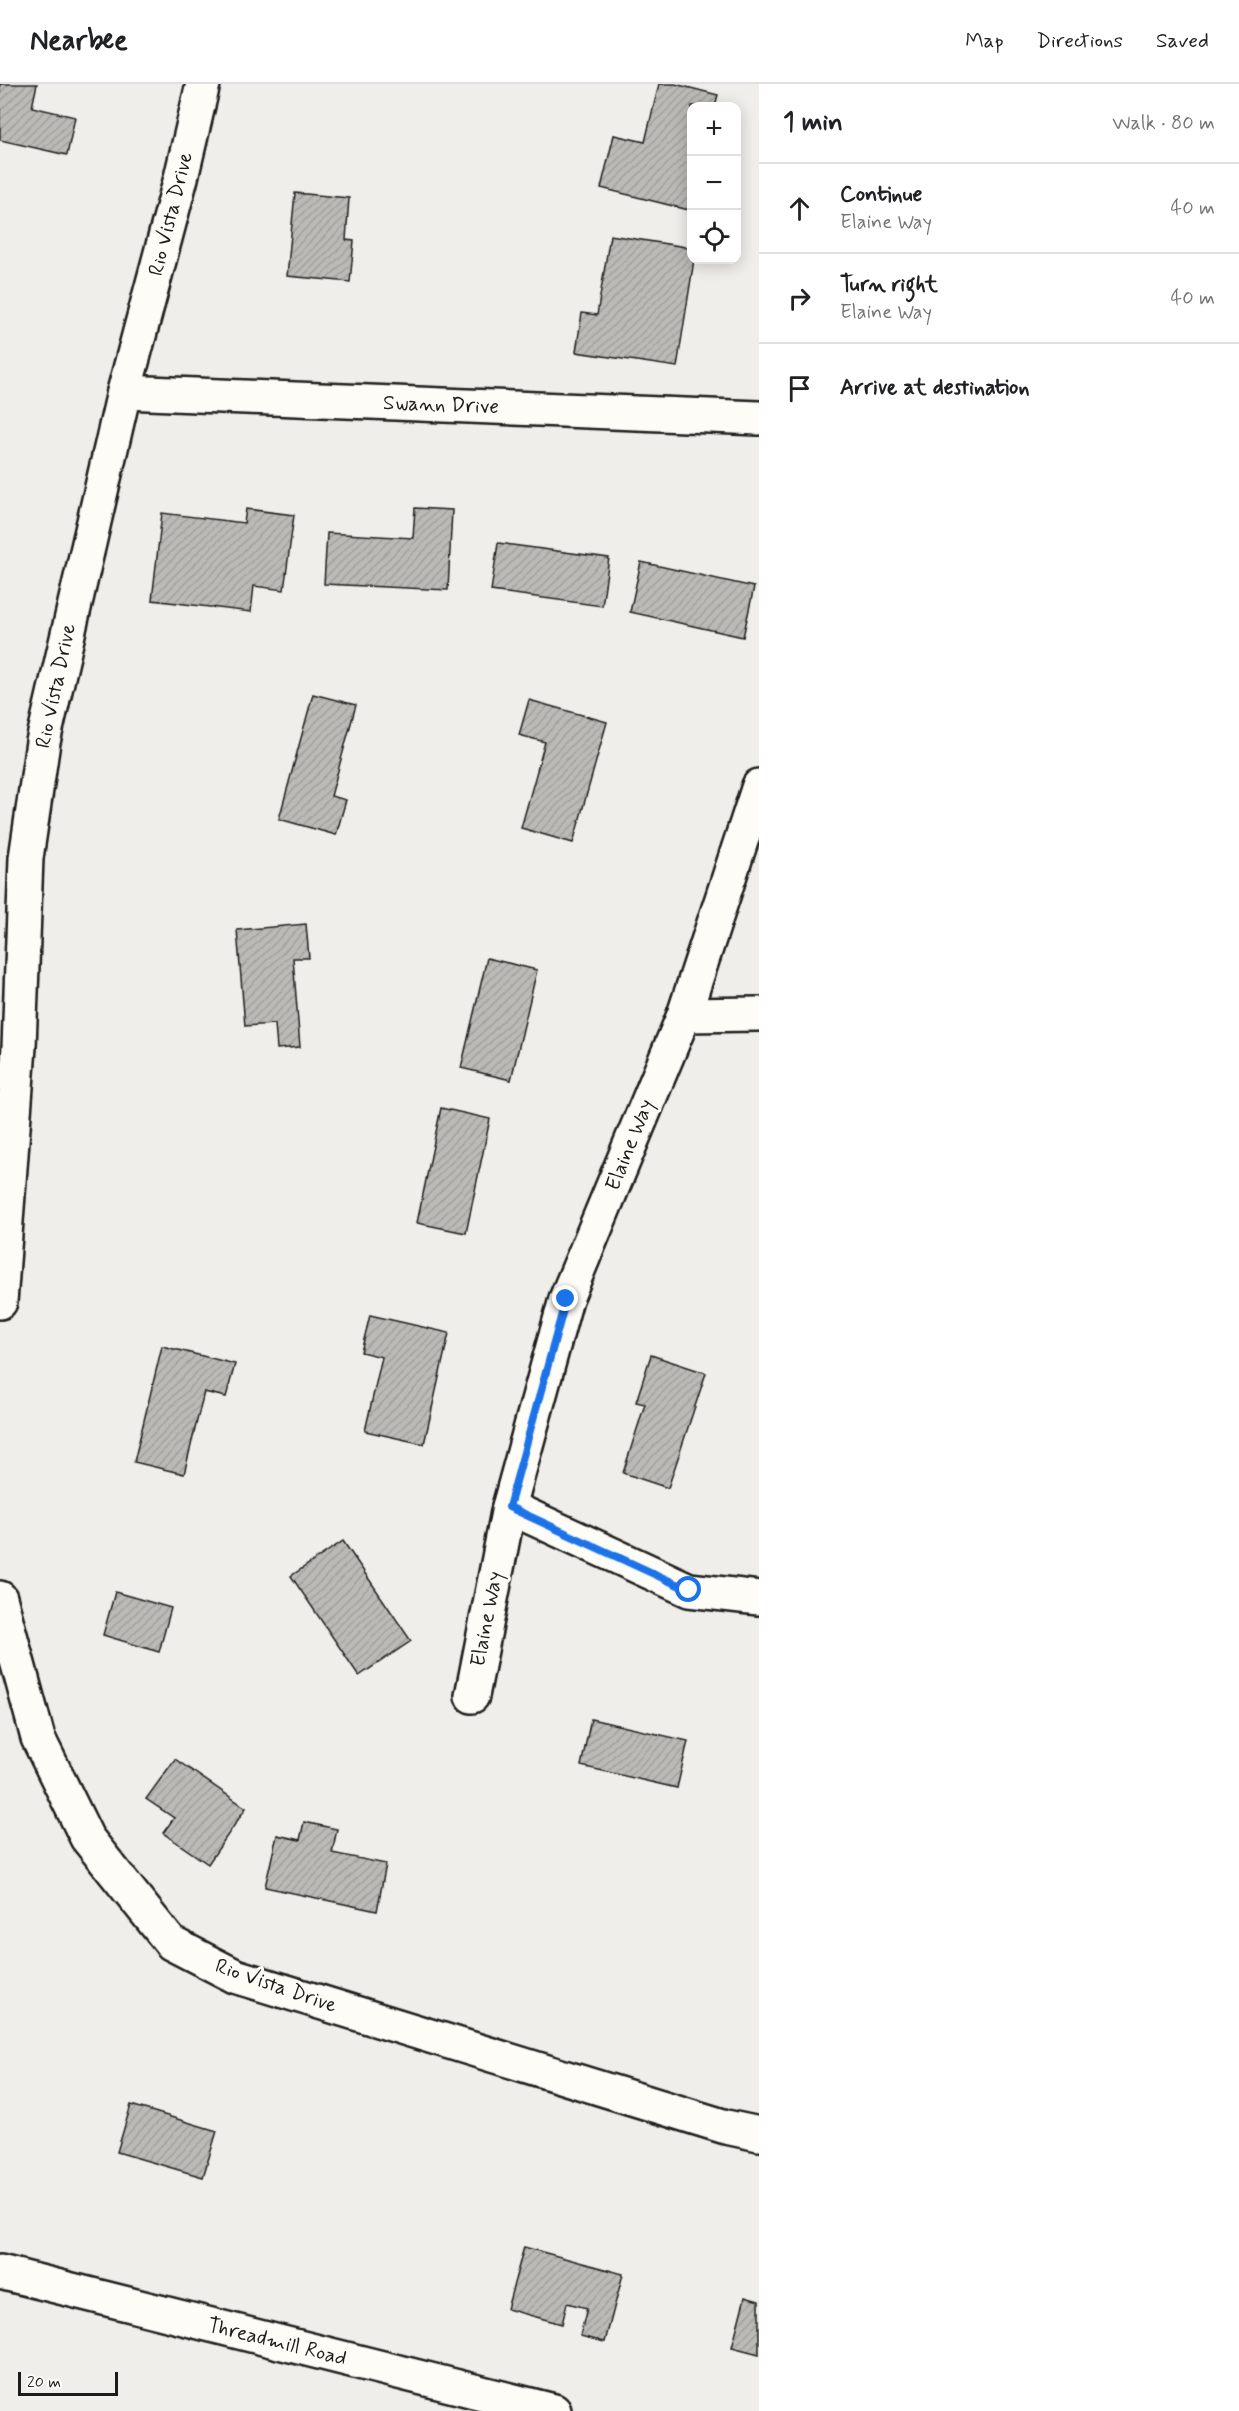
<!DOCTYPE html>
<html lang="en">
<head>
<meta charset="utf-8">
<style>
	body { margin:0; font-family:Mynerve,sans-serif; background:#f6f6f6; color:#202124 }
	.controls { position:absolute; right:18px; top:18px; display:grid; overflow:hidden; border-radius:12px; box-shadow:0 3px 15px #0003 }
	.controls button { width:54px; height:54px; display:grid; place-items:center; padding:0; border:0; border-bottom:2px solid #e0e0e0; background:#fff; color:#202124; font:30px sans-serif }
	.scale { position:absolute; left:18px; bottom:15px; width:100px; box-sizing:border-box; padding-left:6px; border:3px solid #1c1c1c; border-top:0; font-size:16px; line-height:21px; white-space:nowrap; color:#1c1c1c; -webkit-text-stroke:4px #fdfcf7; paint-order:stroke }
	.stop { position:absolute; width:18px; height:18px; margin:-14px; border:4px solid #1a73e8; border-radius:50%; background:#fff }
	.stop.end { background:#1a73e8; border-color:#fff; box-shadow:0 2px 6px #0008 }
	.list { margin:0; padding:0; list-style:none }
	h2 { display:flex; justify-content:space-between; align-items:center; height:78px; margin:0; padding:0 24px; font-size:26px }
	h2 small { font-size:20px; font-weight:400; color:#757577 }
	.list li { display:grid; grid-template-columns:39px 1fr auto; gap:18px; align-items:center; box-sizing:border-box; height:90px; padding:0 24px; border-top:2px solid #e0e0e0 }
	.list b { display:block; font-size:22px; white-space:nowrap }
	.list p { margin:0; font-size:20px; white-space:nowrap; color:#757577 }
	.list em { font-size:20px; font-style:normal; color:#757577 }
	.icon { flex:none; width:33px; height:33px; fill:none; stroke:currentColor; stroke-width:2; stroke-linecap:round; stroke-linejoin:round }
	.map { position:relative; flex:none; width:759px; height:2327px; overflow:hidden }
	header { display:flex; align-items:center; gap:36px; box-sizing:border-box; height:84px; padding:0 30px; background:#fff; border-bottom:2px solid #e0e0e0 }
	header strong { font-size:28px }
	nav { display:flex; gap:33px; margin-inline-start:auto; font-size:21px }
	main { display:flex }
	aside { flex:1; background:#fff }
	.map>svg:first-child { display:block }
	.building { fill:url(#building-hatch); stroke:#1c1c1c; stroke-width:1.5 }
	.lines { fill:none; stroke-linecap:round; stroke-linejoin:round }
	.street-casing { stroke:#1c1c1c; stroke-width:38 }
	.street { stroke:#fdfcf7; stroke-width:33 }
	.route { stroke:#1a73e8; stroke-width:8 }
	.labels { text-anchor:middle; dominant-baseline:central; stroke-width:6; stroke-linejoin:round; paint-order:stroke }
	.street-label { font-size:21px; fill:#1c1c1c; stroke:#fdfcf7 }
</style>
</head>
<body>
<header>
<strong>Nearbee</strong>
<nav><a>Map</a><a>Directions</a><a>Saved</a></nav>
</header>
<main>
<div class="map">
<svg width="759" height="2327" viewBox="0 0 759 2327">
	<defs>
		<pattern id="building-hatch" width="6" height="6" patternUnits="userSpaceOnUse" patternTransform="scale(1.5)"><rect width="6" height="6" fill="#bbbab6"/><path d="M-1 1l2-2M0 6l6-6M5 7l2-2" fill="none" stroke="#a09f9c"/></pattern>
	</defs>
	<rect width="100%" height="100%" fill="#f0eeea"/>
	<filter id="ink" filterUnits="userSpaceOnUse"><feTurbulence type="fractalNoise" baseFrequency=".0167" numOctaves="2"/><feDisplacementMap in="SourceGraphic" scale="12" xChannelSelector="R" yChannelSelector="G"/><feConvolveMatrix kernelMatrix="1 2 1 2 8 2 1 2 1" color-interpolation-filters="sRGB"/></filter>
	<g filter="url(#ink)">
		<g class="building">
			<path d="M0,0H37L32,23L75,33L67,71L0,56Z"/>
			<path d="M659,0H675L718,11L715,22H692V115L689,126L601,104L614,51L645,58Z"/>
			<path d="M295,109L349,114L346,156L354,157L350,198L287,192Z"/>
			<path d="M610,151L692,164V176H694L677,283L576,268L582,229L597,231Z"/>
			<path d="M415,424L452,426L448,506L324,500L327,449L413,454Z"/>
			<path d="M246,425L294,431L284,506L254,502L251,528L152,516L162,429L244,439Z"/>
			<path d="M498,459L609,474L602,522L491,507Z"/>
			<path d="M641,478L754,503L743,553L630,528Z"/>
			<path d="M313,610L356,621L331,712L346,716L336,751L279,735Z"/>
			<path d="M529,616L607,638L573,759L521,744L545,658L519,651Z"/>
			<path d="M306,840L309,874H293L300,963L277,965L275,940L245,942L237,846Z"/>
			<path d="M487,874L537,886L511,996L461,984Z"/>
			<path d="M441,1024L490,1035L466,1149L417,1139Z"/>
			<path d="M370,1231L449,1249L424,1360L365,1347L382,1273L361,1268Z"/>
			<path d="M162,1262L235,1280L226,1313L204,1308L184,1390L134,1378Z"/>
			<path d="M651,1271L706,1289L668,1404L623,1389L645,1320L636,1318Z"/>
			<path d="M343,1457L411,1557L359,1592L291,1492Z"/>
			<path d="M115,1508L171,1524L159,1568L103,1551Z"/>
			<path d="M591,1635L688,1657L677,1704L581,1682Z"/>
			<path d="M175,1675L246,1724L208,1780L163,1749L174,1734L146,1715Z"/>
			<path d="M304,1738L337,1745L332,1769L386,1780L377,1827L265,1803L277,1751L300,1756Z"/>
			<path d="M131,2021L217,2047L203,2093L117,2068Z"/>
			<path d="M524,2163L623,2190L605,2258L580,2252L587,2224L567,2219L562,2240L507,2225Z"/>
			<path d="M745,2213L759,2217V2270L732,2263Z"/>
		</g>
		<g class="lines">
			<defs>
				<g id="street">
					<path d="M124,308L759,334"/>
					<path d="M684,931L759,930"/>
					<path d="M0,1218L19,963L26,774L43,658L124,308L181,94L203,0"/>
					<path d="M509,1423L689,1506L759,1514"/>
					<path d="M0,1514L38,1654L87,1754L171,1859L235,1892L726,2043L759,2050"/>
					<path d="M472,1612L509,1423L566,1215L684,931L759,702"/>
					<path d="M0,2188L554,2327"/>
				</g>
			</defs>
			<use href="#street" class="street-casing"/>
			<use href="#street" class="street"/>
		</g>
	</g>
	<g class="lines" filter="url(#ink)">
		<path class="route" d="M566,1215L509,1423L689,1506"/>
	</g>
	<g class="labels">
		<g class="street-label">
			<text transform="translate(171 130) rotate(-76)">Rio Vista Drive</text>
			<text transform="translate(441 321) rotate(2)">Swann Drive</text>
			<text transform="translate(56 602) rotate(-78)">Rio Vista Drive</text>
			<text transform="translate(630 1061) rotate(-68)">Elaine Way</text>
			<text transform="translate(487 1535) rotate(-79)">Elaine Way</text>
			<text transform="translate(276 1902) rotate(19)">Rio Vista Drive</text>
			<text transform="translate(277 2258) rotate(14)">Threadmill Road</text>
		</g>
	</g>
</svg>
<div class="controls">
<button>+</button>
<button>−</button>
<button><svg class="icon" aria-label="locate" viewBox="0 0 24 24"><circle cx="12" cy="12" r="6"/><path d="M12 2v4M12 18v4M2 12h4M18 12h4"/></svg></button>
</div>
<div class="scale">20 m</div>
<div class="stop" style="left:689px;top:1506px"></div>
<div class="stop end" style="left:566px;top:1215px"></div>
</div>
<aside>
<h2>1 min<small>Walk · 80 m</small></h2>
<ul class="list">
<li><svg class="icon" aria-label="ahead" viewBox="0 0 24 24"><path d="M12 20V5M6 11l6-6 6 6"/></svg><div><b>Continue</b><p>Elaine Way</p></div><em>40 m</em></li>
<li><svg class="icon" aria-label="right" viewBox="0 0 24 24"><path d="M7 20v-9h11M14 6l5 5-5 5"/></svg><div><b>Turn right</b><p>Elaine Way</p></div><em>40 m</em></li>
<li><svg class="icon" aria-label="arrive" viewBox="0 0 24 24"><path d="M6 21V4h12l-3 4 3 4H6"/></svg><div><b>Arrive at destination</b></div></li>
</ul>
</aside>
</main>
</body>
</html>
